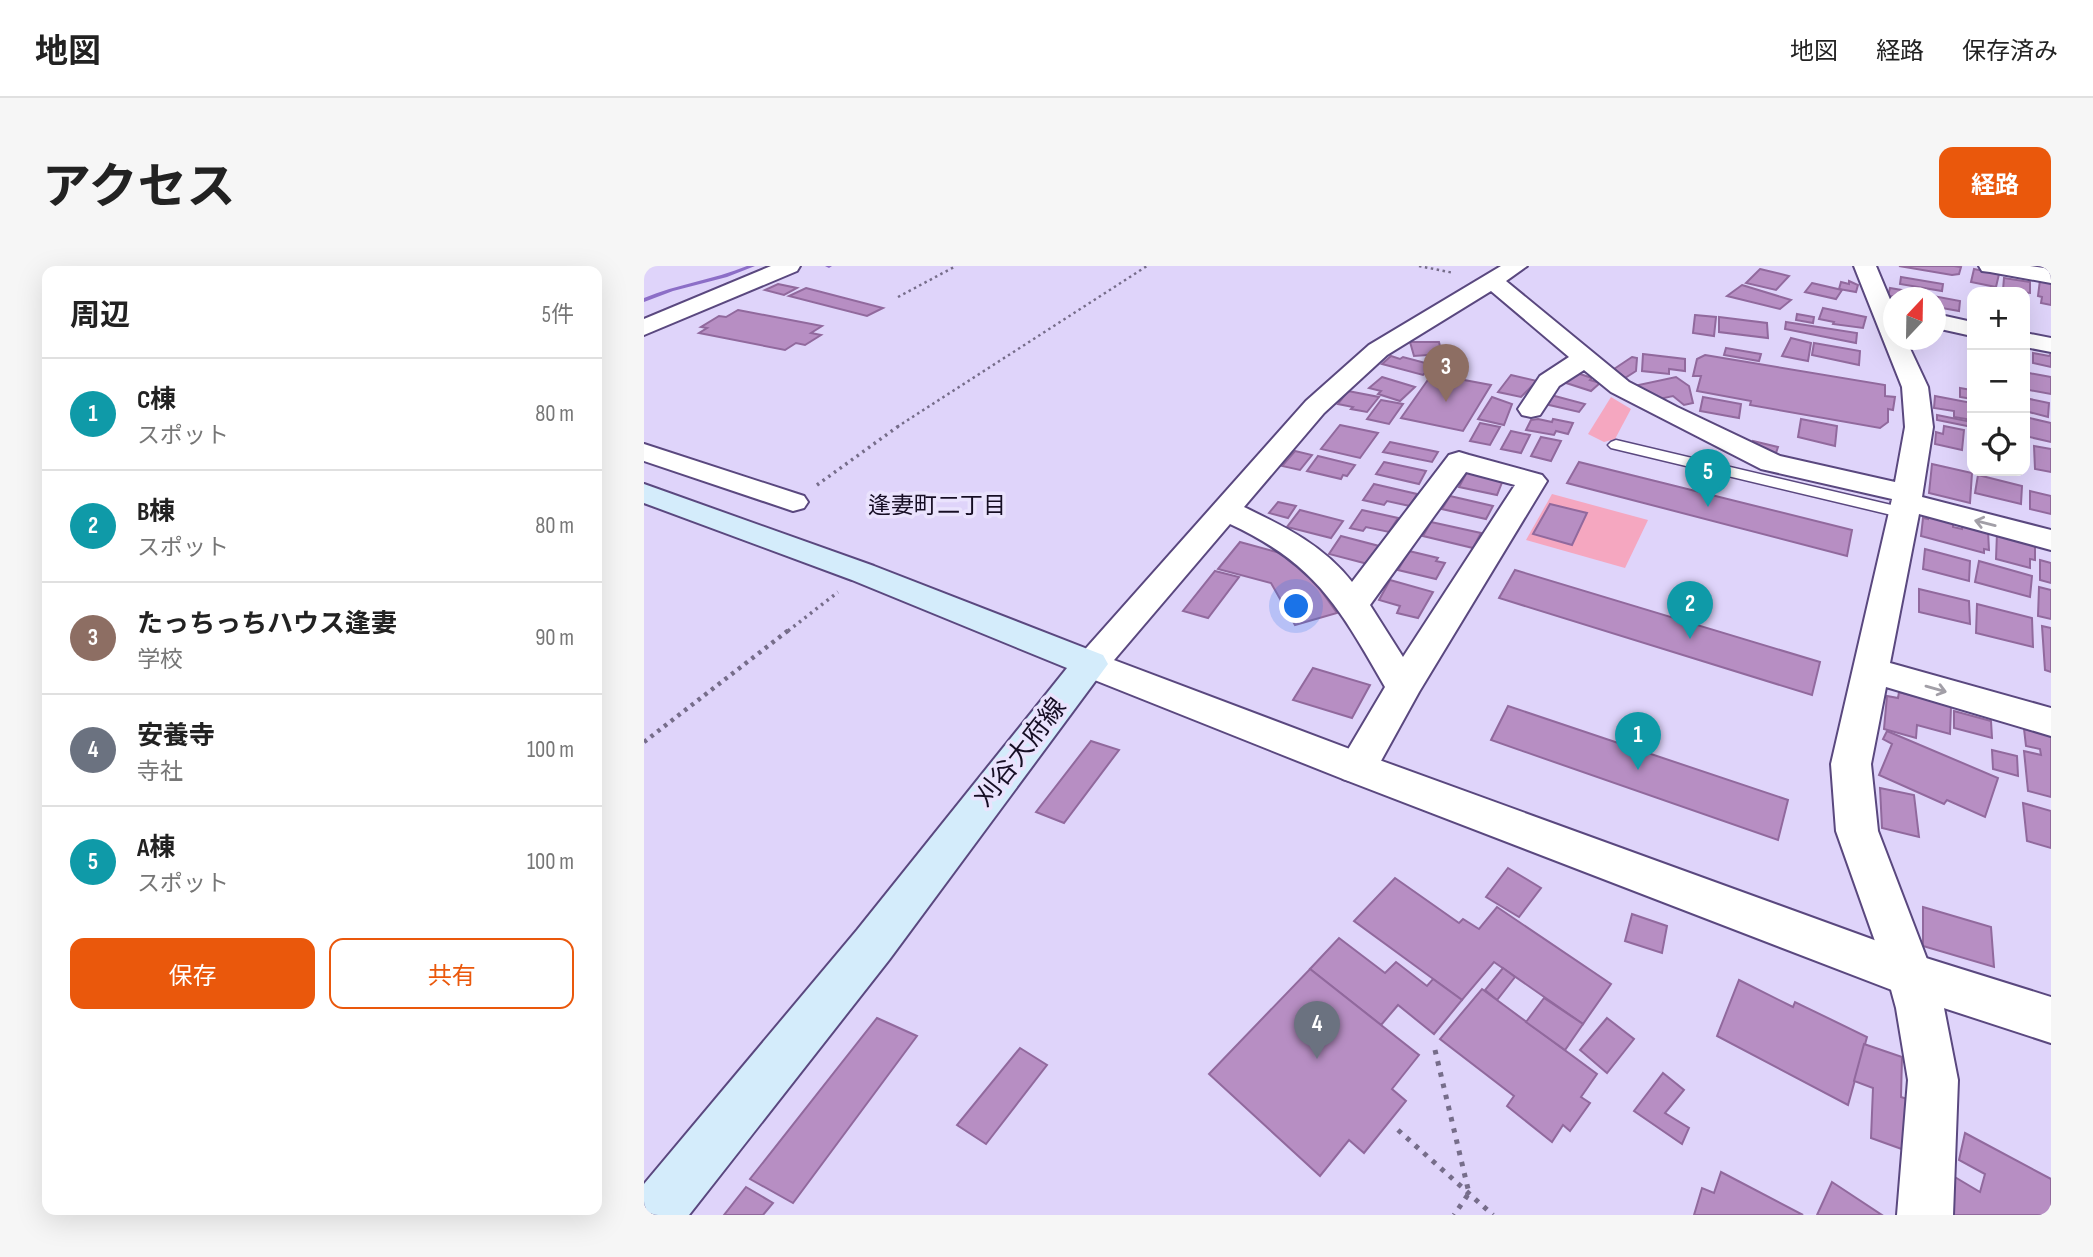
<!DOCTYPE html>
<html lang="ja">
<head>
<meta charset="utf-8">
<style>
	body { margin:0; font-family:"Sofia Sans Condensed","Noto Sans JP",sans-serif; background:#f6f6f6; color:#222 }
	.controls { position:absolute; right:21px; top:21px; display:grid; overflow:hidden; border-radius:14px; box-shadow:0 7px 28px #0002 }
	.controls button { width:63px; height:63px; display:grid; place-items:center; padding:0; border:0; border-bottom:2px solid #e0e0e0; background:#fff; color:#222; font:35px sans-serif }
	.compass { position:absolute; left:1239px; top:21px; width:63px; height:63px; border-radius:50%; background:#fff; box-shadow:0 7px 28px #0002; rotate:22deg }
	.you { position:absolute; left:653px; top:341px; width:24px; height:24px; margin:-18px; border:5px solid #fff; border-radius:50%; background:#1a73e8; box-shadow:0 0 0 10px #1a73e833 }
	.badge { display:grid; place-items:center; width:46px; height:46px; border-radius:50%; background:#ea580c; color:#fff; font-size:23px; font-weight:700 }
	.pin { position:absolute; translate:-50% -58px; filter:drop-shadow(0 2px 4px #0008) }
	.pin::after { content:''; position:absolute; top:37px; width:24px; height:21px; background:inherit; clip-path:polygon(0 0,100% 0,50% 100%) }
	.list { margin:0; padding:0; list-style:none }
	h2 { display:flex; justify-content:space-between; align-items:center; height:91px; margin:0; padding:0 28px; font-size:30px }
	h2 small { font-size:23px; font-weight:400; color:#767676 }
	.list li { display:grid; grid-template-columns:46px 1fr auto; gap:21px; align-items:center; box-sizing:border-box; height:112px; padding:0 28px; border-top:2px solid #e0e0e0 }
	.list b { display:block; font-size:26px; white-space:nowrap }
	.list p { margin:0; font-size:23px; white-space:nowrap; color:#767676 }
	.list em { font-size:23px; font-style:normal; color:#767676 }
	.actions { display:flex; gap:14px; padding:21px 28px }
	.actions a { flex:1; padding:16px 0; border:2px solid #ea580c; border-radius:14px; text-align:center; font-size:24px; color:#ea580c }
	.actions .main { background:#ea580c; color:#fff }
	.icon { flex:none; width:38px; height:38px; fill:none; stroke:currentColor; stroke-width:2; stroke-linecap:round; stroke-linejoin:round }
	.map { position:relative; flex:none; width:1407px; height:949px; overflow:hidden; border-radius:14px }
	header { display:flex; align-items:center; gap:42px; box-sizing:border-box; height:98px; padding:0 35px; background:#fff; border-bottom:2px solid #e0e0e0 }
	header strong { font-size:33px }
	nav { display:flex; gap:38px; margin-inline-start:auto; font-size:24px }
	.intro { display:flex; align-items:center; justify-content:space-between; box-sizing:border-box; height:168px; padding:0 42px }
	h1 { margin:0; font-size:49px }
	.button { padding:18px 32px; border-radius:14px; background:#ea580c; color:#fff; font-size:24px; font-weight:700 }
	main { display:flex; gap:42px; padding:0 42px }
	aside { flex:1; background:#fff; border-radius:14px; box-shadow:0 7px 28px #0002 }
	.map>svg:first-child { display:block }
	.green { fill:#f5a7c0 }
	.lines { fill:none; stroke-linecap:round; stroke-linejoin:round }
	.stream { fill:#8c6ec7; fill-rule:evenodd }
	.building { fill:#b78ec3; stroke:#91699d; stroke-width:2 }
	.service-casing { stroke:#5a487f; stroke-width:3 }
	.minor-casing { stroke:#5a487f; stroke-width:4 }
	.tertiary-casing { stroke:#5a487f; stroke-width:4 }
	.secondary-casing { stroke:#5a487f; stroke-width:4 }
	.path-far3 { stroke:#766d8a; stroke-width:2.5; stroke-dasharray:2.5 3.5; stroke-linecap:butt }
	.path-far2 { stroke:#766d8a; stroke-width:3.5; stroke-dasharray:2.5 4.5; stroke-linecap:butt }
	.path-far1 { stroke:#766d8a; stroke-width:4.5; stroke-dasharray:3.5 5; stroke-linecap:butt }
	.path { stroke:#766d8a; stroke-width:5; stroke-dasharray:4.5 7; stroke-linecap:butt }
	.service { fill:#fff; fill-rule:evenodd }
	.minor { fill:#fff; fill-rule:evenodd }
	.tertiary { fill:#fff; fill-rule:evenodd }
	.secondary { fill:#d4ecfb; fill-rule:evenodd }
	.oneway { stroke:#a29fa7 }
	.labels { text-anchor:middle; dominant-baseline:central; stroke-width:7; stroke-linejoin:round; paint-order:stroke }
	.far-neighbourhood-label { font-size:23px; fill:#160e24; stroke:#eae3fd }
	.street-label { font-size:26px; fill:#160e24; stroke:#eae3fd }
</style>
</head>
<body>
<header>
<strong>地図</strong>
<nav><a>地図</a><a>経路</a><a>保存済み</a></nav>
</header>
<div class="intro"><h1>アクセス</h1><a class="button">経路</a></div>
<main>
<aside>
<h2>周辺<small>5件</small></h2>
<ul class="list">
<li><span class="badge" style="background:#0f9aa8">1</span><div><b>C棟</b><p>スポット</p></div><em>80 m</em></li>
<li><span class="badge" style="background:#0f9aa8">2</span><div><b>B棟</b><p>スポット</p></div><em>80 m</em></li>
<li><span class="badge" style="background:#8d6e63">3</span><div><b>たっちっちハウス逢妻</b><p>学校</p></div><em>90 m</em></li>
<li><span class="badge" style="background:#6b7280">4</span><div><b>安養寺</b><p>寺社</p></div><em>100 m</em></li>
<li><span class="badge" style="background:#0f9aa8">5</span><div><b>A棟</b><p>スポット</p></div><em>100 m</em></li>
</ul>
<div class="actions"><a class="main">保存</a><a>共有</a></div>
</aside>
<div class="map">
<svg width="1407" height="949" viewBox="0 0 1407 949">
	<rect width="100%" height="100%" fill="#dfd4fa"/>
	<g class="green">
		<path d="M967,131L987,143L971,173L960,176L944,168Z"/>
		<path d="M908,228L1004,254L981,302L882,274Z"/>
	</g>
	<g class="lines">
		<g class="stream">
			<path d="M103,0H111L83,11L29,25L0,36V32C33,18 69,14 103,0Z"/>
			<path d="M181,0H188L185,2Z"/>
		</g>
	</g>
	<g class="building">
		<path d="M1255,0H1310L1317,1L1315,8L1308,9Z"/>
		<path d="M1116,3L1145,10L1132,24L1102,17Z"/>
		<path d="M1330,3L1355,8L1352,21L1327,16Z"/>
		<path d="M1257,11L1299,18L1298,25L1256,18Z"/>
		<path d="M1360,12L1386,16V27L1359,24Z"/>
		<path d="M1396,14L1407,16V39L1397,37L1398,31L1394,30Z"/>
		<path d="M1205,15L1214,19L1212,26L1195,23L1197,16L1205,18Z"/>
		<path d="M1168,17L1198,24L1192,33L1161,26Z"/>
		<path d="M134,18L153,22L140,29L121,24Z"/>
		<path d="M1098,19L1147,34L1136,43L1083,30Z"/>
		<path d="M162,22L239,42L223,50L145,30Z"/>
		<path d="M1246,22L1270,26L1269,32L1244,30Z"/>
		<path d="M1273,27L1316,35L1315,45L1292,41V32H1272Z"/>
		<path d="M1179,42L1222,51L1219,62L1189,58L1190,56L1175,53Z"/>
		<path d="M94,44L178,60L167,67L177,69L161,79L152,77L141,84L55,67L63,62L57,61L75,50L82,51Z"/>
		<path d="M1153,48L1170,51L1169,57L1152,54Z"/>
		<path d="M1051,49L1072,51L1070,70L1049,67Z"/>
		<path d="M1075,51L1123,57L1124,72L1075,66Z"/>
		<path d="M1142,56L1213,67L1212,77L1141,63Z"/>
		<path d="M1147,72L1167,77L1164,95L1138,90Z"/>
		<path d="M766,76H795L798,88L770,90Z"/>
		<path d="M1170,77L1216,85L1215,99L1168,89Z"/>
		<path d="M1082,82L1117,88L1115,95L1080,89Z"/>
		<path d="M1389,87L1405,90L1407,88V101L1389,97Z"/>
		<path d="M999,88L1041,93V105L1025,103V108L998,105Z"/>
		<path d="M1061,89L1241,119V130L1251,131L1249,144L1244,143V156L1236,162L1106,139L1107,135L1053,125L1057,110H1049L1053,93Z"/>
		<path d="M747,90L756,93L759,91L789,99L779,109L738,98Z"/>
		<path d="M988,91L993,92L992,105L981,112L970,103Z"/>
		<path d="M930,106L948,112L946,114L956,117L947,125L919,116Z"/>
		<path d="M1385,107L1407,111V128L1385,124Z"/>
		<path d="M788,108L847,119L819,165L757,152Z"/>
		<path d="M867,109L893,115L877,131L854,126Z"/>
		<path d="M738,111L771,121L756,135L734,128L737,125L725,122Z"/>
		<path d="M1032,111L1045,120L1049,137L1040,139L1029,130L1011,134L1003,125L998,126L990,120Z"/>
		<path d="M1316,122L1328,124V133L1316,131Z"/>
		<path d="M704,125L735,131L723,146L707,143L709,141L694,138Z"/>
		<path d="M907,129L941,138L935,146L901,138Z"/>
		<path d="M1291,130L1328,137V154L1310,151V145L1290,142Z"/>
		<path d="M848,131L868,138L860,159L834,153Z"/>
		<path d="M1059,131L1097,138L1095,152L1056,145Z"/>
		<path d="M1381,132L1405,137L1404,151L1381,145Z"/>
		<path d="M737,134L759,138L745,158L723,153Z"/>
		<path d="M1293,149L1328,156V161L1293,154Z"/>
		<path d="M1381,151L1407,157V176L1381,170Z"/>
		<path d="M894,153L908,156L909,153L929,157L924,168L912,165L910,169L882,164L887,154Z"/>
		<path d="M1157,153L1193,160L1191,180L1154,171Z"/>
		<path d="M836,157L856,161L846,179L826,175Z"/>
		<path d="M696,159L734,167L716,192L677,183Z"/>
		<path d="M1300,160L1320,164L1318,184L1291,178L1292,166L1299,168Z"/>
		<path d="M867,165L886,169L877,187L857,183Z"/>
		<path d="M897,171L917,175L907,195L887,190Z"/>
		<path d="M1109,175L1134,181L1131,190L1107,181Z"/>
		<path d="M746,176L794,186L788,196L739,186Z"/>
		<path d="M1390,180L1407,183V206L1391,203Z"/>
		<path d="M651,185L668,189L656,204L638,200Z"/>
		<path d="M674,190L711,199L703,210L699,209L697,213L663,205Z"/>
		<path d="M740,196L782,205L775,218L732,208Z"/>
		<path d="M935,196L1208,264L1203,290L923,217Z"/>
		<path d="M1288,198L1328,207L1326,237L1285,227Z"/>
		<path d="M823,206L859,214L853,229L815,221Z"/>
		<path d="M1334,209L1378,220L1377,238L1331,227Z"/>
		<path d="M730,218L773,228L766,240L743,235L740,239L719,234Z"/>
		<path d="M1386,225L1407,230V248L1386,243Z"/>
		<path d="M806,230L849,240L842,253L798,243Z"/>
		<path d="M634,236L652,240L644,252L625,247Z"/>
		<path d="M906,238L943,247L928,279L889,268Z"/>
		<path d="M656,244L699,255L687,272L643,261Z"/>
		<path d="M718,244L754,252L745,266L722,261L719,265L706,262Z"/>
		<path d="M1284,251L1309,257V261L1318,263V259L1344,265L1345,284L1340,283V287L1277,270L1279,252L1284,253Z"/>
		<path d="M787,256L837,267L829,282L779,270Z"/>
		<path d="M1353,267L1391,276V294L1386,293V302L1352,293Z"/>
		<path d="M697,270L735,280L724,298L685,288Z"/>
		<path d="M596,276L654,292L693,347L651,359L627,317L574,303Z"/>
		<path d="M1281,283L1326,295L1325,315L1279,303Z"/>
		<path d="M765,285L794,292L792,295L801,297L792,313L754,304Z"/>
		<path d="M1396,294L1407,297V317L1396,314Z"/>
		<path d="M1335,295L1388,310L1386,331L1331,316Z"/>
		<path d="M871,304L1176,396L1168,429L855,332Z"/>
		<path d="M571,305L595,311L564,352L539,345Z"/>
		<path d="M746,314L789,326L774,352L753,347L756,340L735,334Z"/>
		<path d="M1395,321L1407,324V353L1394,350Z"/>
		<path d="M1275,323L1325,335L1326,358L1275,346Z"/>
		<path d="M1333,338L1388,352L1389,381L1332,367Z"/>
		<path d="M1398,360L1407,362V406L1401,404Z"/>
		<path d="M669,402L726,419L708,452L649,434Z"/>
		<path d="M1255,426L1307,440L1306,468L1273,459L1272,472L1240,463L1243,430L1254,432Z"/>
		<path d="M864,440L1144,534L1134,574L847,474Z"/>
		<path d="M1310,445L1347,455L1348,472L1310,462Z"/>
		<path d="M1380,463L1407,470V531L1384,525L1380,485L1397,489L1396,483L1382,480Z"/>
		<path d="M1243,465L1354,512L1341,551L1303,534L1300,538L1235,509L1248,478L1239,473Z"/>
		<path d="M447,475L475,484L420,557L392,546Z"/>
		<path d="M1348,484L1373,490L1374,510L1349,503Z"/>
		<path d="M1236,522L1270,529L1275,571L1238,562Z"/>
		<path d="M1379,537L1407,545V582L1383,575Z"/>
		<path d="M864,602L897,622L875,651L842,631Z"/>
		<path d="M751,612L815,657L819,653L835,663L853,641L967,718L939,758L850,696L818,734L710,655Z"/>
		<path d="M1279,641L1347,661L1350,701L1279,680Z"/>
		<path d="M988,648L1023,660L1018,687L981,675Z"/>
		<path d="M695,672L741,707L752,696L783,720L789,713L818,734L790,768L754,739L737,759L666,703Z"/>
		<path d="M859,702L871,711L853,734L841,724Z"/>
		<path d="M666,703L775,789L748,823L762,835L720,887L705,874L676,910L565,808Z"/>
		<path d="M1095,714L1149,741L1151,736L1223,771L1204,839L1073,770Z"/>
		<path d="M838,723L953,808L937,831L946,837L926,865L919,859L908,876L863,840L870,830L796,773Z"/>
		<path d="M900,732L939,758L921,784L882,756Z"/>
		<path d="M233,752L273,770L149,937L106,913Z"/>
		<path d="M963,752L990,773L963,807L936,784Z"/>
		<path d="M1220,778L1258,791L1257,831L1266,834V886L1227,872L1229,822L1210,815Z"/>
		<path d="M376,782L403,799L342,878L313,859Z"/>
		<path d="M1019,807L1040,824L1021,847L1045,862L1038,878L990,845Z"/>
		<path d="M1321,867L1407,913V949H1300L1309,910L1336,926L1341,908L1315,894Z"/>
		<path d="M1077,906L1159,949H1050L1058,922L1070,927Z"/>
		<path d="M1188,916L1238,949H1173Z"/>
		<path d="M102,921L129,937L119,949H80Z"/>
	</g>
	<g class="lines">
		<defs>
			<path id="service" d="M972,174L1260,242L1268,247L1260,252L967,182L964,179L967,176Z"/>
			<g id="minor">
				<path d="M127,0H156L153,5L0,69V53Z"/>
				<path d="M857,0H883L862,15L985,116L1033,141L1136,190L1251,216L1261,161L1258,121L1210,0H1232L1250,43V74H1262L1284,121L1289,161L1278,231L1407,264V284L1275,248L1246,397L1407,442V470L1242,421L1227,498L1234,565L1289,709L1300,742L1314,814L1309,949H1253L1264,814L1252,742L1243,709L1192,565L1187,498L1248,233L1117,203L967,126L940,104L915,120L896,149L887,151L878,149L874,143L896,110L925,91L847,25L743,89L680,147L600,241C641,261 679,279 708,316L805,189L815,186L825,189L898,209L903,215L775,426L727,513L713,517L699,513L693,502L741,421C695,341 672,298 586,258L459,407L446,411L433,407L428,398L662,135L725,79ZM822,206L871,219L759,391L726,339Z"/>
				<path d="M1335,0H1386L1407,3V17L1346,6L1338,5Z"/>
				<path d="M1292,48L1328,56V70L1292,62Z"/>
				<path d="M1381,67L1407,72V86L1381,81Z"/>
				<path d="M0,178L160,230L164,236L160,242L149,245L0,195Z"/>
			</g>
			<path id="tertiary" d="M446,385L727,491L1266,687L1407,731V777L1266,731L699,513L433,407L428,398L433,389Z"/>
			<path id="secondary" d="M0,218L230,300L459,389L464,398L245,694L45,949H0V918L213,664L423,402L208,314L0,237Z"/>
		</defs>
		<use href="#service" class="service-casing"/>
		<use href="#minor" class="minor-casing"/>
		<use href="#tertiary" class="tertiary-casing"/>
		<use href="#secondary" class="secondary-casing"/>
		<g class="path-far3">
			<path d="M775,0L810,7"/>
			<path d="M254,31L312,0"/>
			<path d="M253,161L503,0"/>
		</g>
		<g class="path-far2">
			<path d="M173,219L256,159"/>
			<path d="M144,365L194,326"/>
		</g>
		<path class="path-far1" d="M0,476L146,363"/>
		<g class="path">
			<path d="M791,784L825,927L810,949"/>
			<path d="M754,864L849,949"/>
		</g>
		<use href="#service" class="service"/>
		<use href="#minor" class="minor"/>
		<use href="#tertiary" class="tertiary"/>
		<use href="#secondary" class="secondary"/>
	</g>
	<defs><path id="oneway-shaft" d="M-6 0H5M1.5-3L5.5 0L1.5 3" fill="none" stroke-width="1.6" stroke-linecap="round" stroke-linejoin="round" transform="scale(1.75)"/></defs>
	<g class="oneway">
		<use href="#oneway-shaft" transform="translate(1341 257) rotate(-166)"/>
		<use href="#oneway-shaft" transform="translate(1292 423) rotate(16)"/>
	</g>
	<g class="labels">
		<g class="far-neighbourhood-label">
			<text x="293" y="240">逢妻町二丁目</text>
		</g>
		<g class="street-label">
			<text transform="translate(377 487) rotate(-52)">刈谷大府線</text>
		</g>
	</g>
</svg>
<div class="controls">
<button>+</button>
<button>−</button>
<button><svg class="icon" aria-label="locate" viewBox="0 0 24 24"><circle cx="12" cy="12" r="6"/><path d="M12 2v4M12 18v4M2 12h4M18 12h4"/></svg></button>
</div>
<svg class="compass" viewBox="-18 -18 36 36"><path d="M0-13l5 13h-10z" fill="#e53935"/><path d="M0 13l5-13h-10z" fill="#767676"/></svg>
<div class="you"></div>
<div class="pin badge" style="left:994px;top:504px;background:#0f9aa8">1</div>
<div class="pin badge" style="left:1046px;top:373px;background:#0f9aa8">2</div>
<div class="pin badge" style="left:802px;top:136px;background:#8d6e63">3</div>
<div class="pin badge" style="left:673px;top:793px;background:#6b7280">4</div>
<div class="pin badge" style="left:1064px;top:241px;background:#0f9aa8">5</div>
</div>
</main>
</body>
</html>
